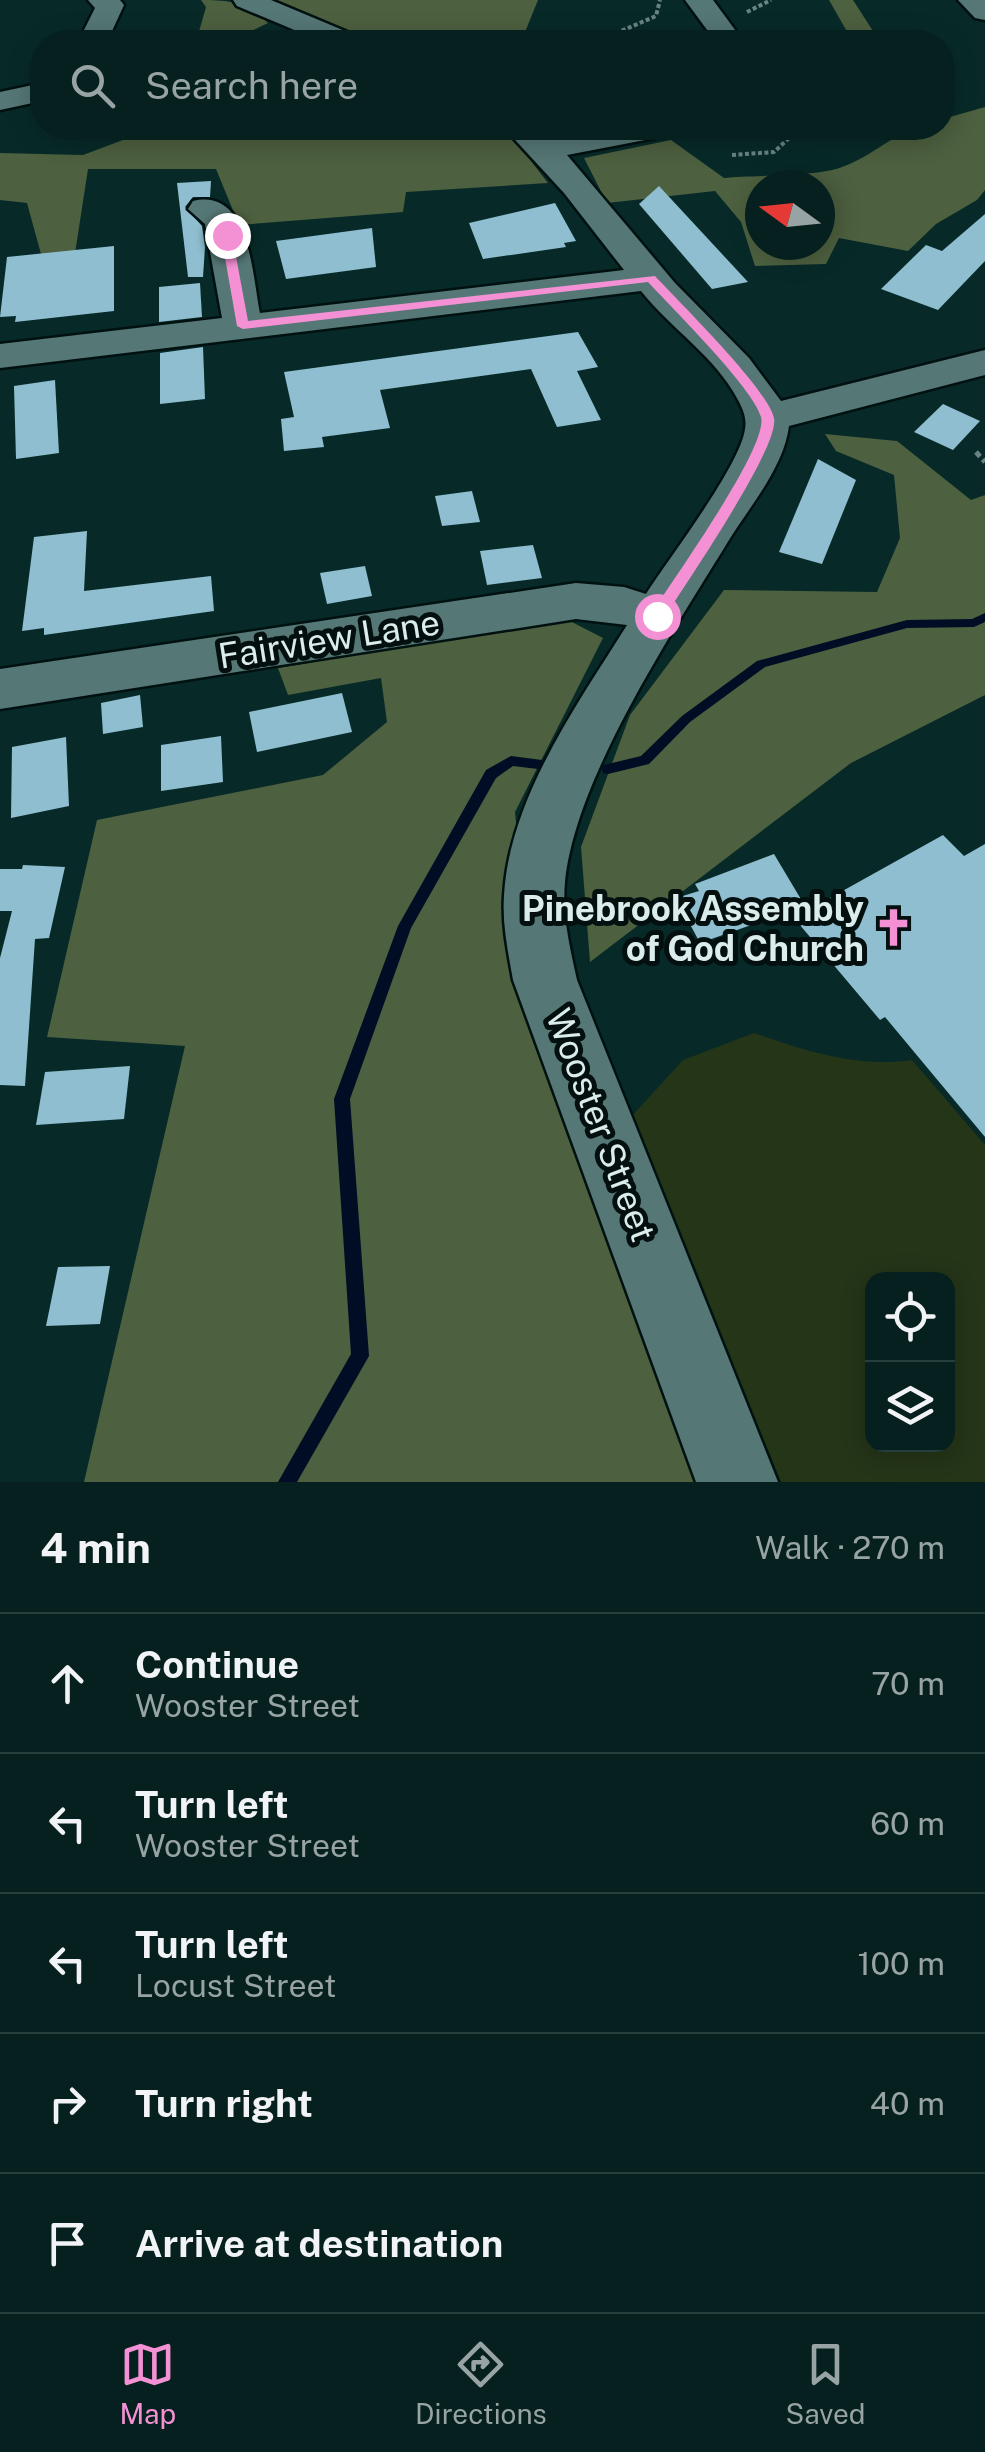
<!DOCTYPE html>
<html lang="en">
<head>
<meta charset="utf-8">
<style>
	body { margin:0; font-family:"Public Sans",sans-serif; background:#132d2b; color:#f1f3f6 }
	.controls { position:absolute; right:30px; bottom:30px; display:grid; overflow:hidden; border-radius:20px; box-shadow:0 5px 25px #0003 }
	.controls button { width:90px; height:90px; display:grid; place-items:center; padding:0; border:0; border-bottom:2px solid #263e3c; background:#05201e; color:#f1f3f6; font:50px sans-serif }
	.compass { position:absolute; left:745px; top:170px; width:90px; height:90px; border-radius:50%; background:#05201e; box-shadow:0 5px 25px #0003; rotate:285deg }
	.stop { position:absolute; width:30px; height:30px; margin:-22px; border:8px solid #f491d4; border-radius:50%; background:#fff }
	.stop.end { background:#f491d4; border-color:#fff; box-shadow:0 2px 10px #0008 }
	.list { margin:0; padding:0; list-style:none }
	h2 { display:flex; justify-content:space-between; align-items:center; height:130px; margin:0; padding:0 40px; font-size:42px }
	h2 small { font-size:32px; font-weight:400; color:#97a3a4 }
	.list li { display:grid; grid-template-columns:65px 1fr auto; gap:30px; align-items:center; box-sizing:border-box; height:140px; padding:0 40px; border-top:2px solid #263e3c }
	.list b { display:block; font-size:38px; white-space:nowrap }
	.list p { margin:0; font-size:32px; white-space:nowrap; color:#97a3a4 }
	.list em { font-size:32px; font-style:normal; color:#97a3a4 }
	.icon { flex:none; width:55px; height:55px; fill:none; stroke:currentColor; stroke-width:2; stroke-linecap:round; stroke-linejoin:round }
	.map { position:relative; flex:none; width:985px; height:1482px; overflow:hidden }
	.search { position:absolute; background:#05201e; box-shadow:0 5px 25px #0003; left:30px; right:30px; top:30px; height:110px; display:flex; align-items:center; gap:25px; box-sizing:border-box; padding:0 35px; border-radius:40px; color:#97a3a4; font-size:38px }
	.sheet { height:830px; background:#05201e }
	nav { display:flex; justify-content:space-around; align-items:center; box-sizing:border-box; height:140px; border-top:2px solid #263e3c; background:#05201e; font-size:28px; color:#97a3a4 }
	nav a { display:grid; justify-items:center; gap:5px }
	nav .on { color:#f491d4 }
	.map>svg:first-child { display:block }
	.green { fill:#253518; fill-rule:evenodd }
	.forest { fill:#4d603f; fill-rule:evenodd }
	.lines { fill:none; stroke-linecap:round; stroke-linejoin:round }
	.stream { fill:#000d24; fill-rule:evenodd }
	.building { fill:#8ebecf }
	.minor-casing { stroke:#001110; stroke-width:5 }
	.path-far1 { stroke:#698483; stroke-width:4; stroke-dasharray:4 2.5; stroke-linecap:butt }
	.path { stroke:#698483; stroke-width:5; stroke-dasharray:6 4; stroke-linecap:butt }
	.minor { fill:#557775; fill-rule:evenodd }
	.route { fill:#f491d4 }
	.labels { text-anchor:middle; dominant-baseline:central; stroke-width:10; stroke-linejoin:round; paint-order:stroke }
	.street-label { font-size:35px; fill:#daeceb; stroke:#04100f }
	.poi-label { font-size:35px; font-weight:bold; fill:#daeceb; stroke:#04100f; text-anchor:end }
</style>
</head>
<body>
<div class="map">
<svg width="985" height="1482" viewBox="0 0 985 1482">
	<rect width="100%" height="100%" fill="#072a28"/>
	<path class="green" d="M754,1033C806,1051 857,1068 912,1060L985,1145V1482H781L631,1117L683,1060ZM872,1280H948V1444H872Z"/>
	<g class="forest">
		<path d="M201,0C230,0 246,2 268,23L229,42H196L206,7Z"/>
		<path d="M266,0H538L521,42H377Z"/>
		<path d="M829,0H853L880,42H853Z"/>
		<path d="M985,107V190L977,200L936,224L908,251L839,238L826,264L755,266L741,222L715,191L607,203L584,158L671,140L724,178C753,175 818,177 842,167C885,151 890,128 942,128L943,119ZM760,185H820V245H760Z"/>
		<path d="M155,128H398L429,139H514L548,183L406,192L403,212L239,225L216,169H88L70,286L49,283L27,203L0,200V153L83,155Z"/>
		<path d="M825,434L897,441L971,500L985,495V695L851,763L590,962L581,847L630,715L724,590L877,592L900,538L894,475L836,451Z"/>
		<path d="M568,620L603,638L515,812L536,1040L695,1482H84L185,1046L47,1037L97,820L323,775L387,722L381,678L288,695L278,668Z"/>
	</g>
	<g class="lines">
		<g class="stream">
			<path d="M985,613V622L974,627L907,628L765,667L690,722L649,764L608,774L603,773L602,769L603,765L608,764L641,756L682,716L757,661L907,620L972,619Z"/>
			<path d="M511,756L542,760L544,764L542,768L538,769L513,766L496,778L411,928L350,1099L369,1356L297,1482H278L351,1354L334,1099L398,926L486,770Z"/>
		</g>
	</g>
	<g class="building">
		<path d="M211,181L210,197H193L185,207L202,226L205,247L203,277H188L177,183Z"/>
		<path d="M659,186L748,282L712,289L639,204Z"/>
		<path d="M555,203L576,241L564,243L566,247L483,259L469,223Z"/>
		<path d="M985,214V261L938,310L881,289L926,245L942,251Z"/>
		<path d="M372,228L376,267L286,279L276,241Z"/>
		<path d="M114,246V311L15,322L16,316L0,317L7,257Z"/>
		<path d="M200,283L202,317L159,322V287Z"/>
		<path d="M578,332L598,367L577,371L601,420L557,427L531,369L380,390L390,428L322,437L324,447L284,451L281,419L294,417L284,372Z"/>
		<path d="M203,347L205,399L160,404V353Z"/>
		<path d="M55,380L59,453L16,459L14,386Z"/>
		<path d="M943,404L980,421L953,450L914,432Z"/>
		<path d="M818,459L856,480L822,564L779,552Z"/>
		<path d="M472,491L480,522L442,526L435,496Z"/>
		<path d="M87,531L84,591L211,576L214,611L44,635V628L22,631L34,537Z"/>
		<path d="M533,545L542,578L487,585L480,551Z"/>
		<path d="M365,566L372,596L327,604L320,573Z"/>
		<path d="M342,693L352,732L257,752L249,712Z"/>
		<path d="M140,695L143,727L103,734L101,703Z"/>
		<path d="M221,736L223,782L161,791V745Z"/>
		<path d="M66,737L69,806L11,818L12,747Z"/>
		<path d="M943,835L964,856L985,844V1137L885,1017L880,1020L794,918Z"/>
		<path d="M774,854L805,906L700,943L676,898L699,891L695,884Z"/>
		<path d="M23,865L65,867L49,938L35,939L25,1086L0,1085V958L12,911H0V869H22Z"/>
		<path d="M130,1066L124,1119L36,1125L45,1072Z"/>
		<path d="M110,1266L100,1324L46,1326L58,1267Z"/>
	</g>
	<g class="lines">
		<defs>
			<g id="minor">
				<path d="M88,0H120L124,5L107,42H78L95,8Z"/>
				<path d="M233,0H271L357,36L362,42H323L237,6Z"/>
				<path d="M685,0H713L744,42H716Z"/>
				<path d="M958,0H985V20L975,18Z"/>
				<path d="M42,83V101L0,110V92Z"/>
				<path d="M504,128H539L550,138L609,128H676L671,135L567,155L675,283L749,358L781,401L985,350V375L789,426C784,467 750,506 729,540C674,630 575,778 565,882C562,915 570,948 577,980L778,1482H696L513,980C508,952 502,924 504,896C509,799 577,705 627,625L576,619L0,709V669L576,583L624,587L646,594C669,558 740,466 745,429C747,419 743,409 738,400C716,357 670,328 641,291L0,368V344L222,318L205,224L188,209L193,201C250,187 252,275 260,313L624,270L564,193Z"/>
			</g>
		</defs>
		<use href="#minor" class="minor-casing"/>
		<g class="path-far1">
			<path d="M747,12L771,0"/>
			<path d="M598,41L656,16L660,0"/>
			<path d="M732,155L774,152L800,128"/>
		</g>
		<path class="path" d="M976,452L985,462"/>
		<use href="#minor" class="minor"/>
	</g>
	<path class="route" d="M227,232L232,235L248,321L655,276C679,302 768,389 774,418C780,448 683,587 663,620H652L650,616C670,583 769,447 761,417C754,389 672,308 648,282L243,329L237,326L221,235Z"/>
	<defs>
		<symbol id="church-bare" viewBox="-9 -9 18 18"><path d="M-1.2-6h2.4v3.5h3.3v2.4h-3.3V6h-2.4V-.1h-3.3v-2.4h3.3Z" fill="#f491d4" stroke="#04100f" stroke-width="2.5" paint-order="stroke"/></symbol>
	</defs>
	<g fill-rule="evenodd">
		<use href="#church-bare" x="866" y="900" width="55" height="55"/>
	</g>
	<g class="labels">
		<g class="street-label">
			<text transform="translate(329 639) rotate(-9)">Fairview Lane</text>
			<text transform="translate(601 1125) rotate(69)">Wooster Street</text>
		</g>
		<g class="poi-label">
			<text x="864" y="908">Pinebrook Assembly<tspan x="864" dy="40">of God Church</tspan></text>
		</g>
	</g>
</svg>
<div class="controls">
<button><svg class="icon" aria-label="locate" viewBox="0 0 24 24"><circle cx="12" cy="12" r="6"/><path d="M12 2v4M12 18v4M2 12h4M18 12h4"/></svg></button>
<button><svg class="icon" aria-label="layers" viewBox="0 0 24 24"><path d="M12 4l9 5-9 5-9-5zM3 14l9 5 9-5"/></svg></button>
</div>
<svg class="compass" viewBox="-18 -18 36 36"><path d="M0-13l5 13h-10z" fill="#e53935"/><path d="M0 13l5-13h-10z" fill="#97a3a4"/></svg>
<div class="stop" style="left:657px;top:616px"></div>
<div class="stop end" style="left:227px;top:235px"></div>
<div class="search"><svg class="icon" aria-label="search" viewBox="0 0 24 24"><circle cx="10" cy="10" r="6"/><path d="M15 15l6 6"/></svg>Search here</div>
</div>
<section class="sheet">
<h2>4 min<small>Walk · 270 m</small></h2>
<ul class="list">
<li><svg class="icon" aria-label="ahead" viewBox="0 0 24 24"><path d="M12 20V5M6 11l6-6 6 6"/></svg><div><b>Continue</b><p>Wooster Street</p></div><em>70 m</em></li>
<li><svg class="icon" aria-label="left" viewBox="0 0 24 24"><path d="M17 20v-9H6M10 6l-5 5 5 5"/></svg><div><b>Turn left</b><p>Wooster Street</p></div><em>60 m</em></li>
<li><svg class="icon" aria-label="left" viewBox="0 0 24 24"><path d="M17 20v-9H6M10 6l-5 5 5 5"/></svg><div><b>Turn left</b><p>Locust Street</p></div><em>100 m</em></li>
<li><svg class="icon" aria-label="right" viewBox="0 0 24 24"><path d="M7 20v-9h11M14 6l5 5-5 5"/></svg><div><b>Turn right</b></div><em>40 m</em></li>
<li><svg class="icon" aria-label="arrive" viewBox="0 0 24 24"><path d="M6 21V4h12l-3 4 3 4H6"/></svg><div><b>Arrive at destination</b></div></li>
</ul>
</section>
<nav>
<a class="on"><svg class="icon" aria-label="map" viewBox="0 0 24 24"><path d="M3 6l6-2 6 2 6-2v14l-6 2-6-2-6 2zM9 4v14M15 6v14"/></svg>Map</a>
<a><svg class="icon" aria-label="directions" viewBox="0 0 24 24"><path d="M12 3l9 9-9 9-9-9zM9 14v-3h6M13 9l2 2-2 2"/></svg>Directions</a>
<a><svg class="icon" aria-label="saved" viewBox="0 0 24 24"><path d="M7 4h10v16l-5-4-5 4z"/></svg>Saved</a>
</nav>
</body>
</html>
